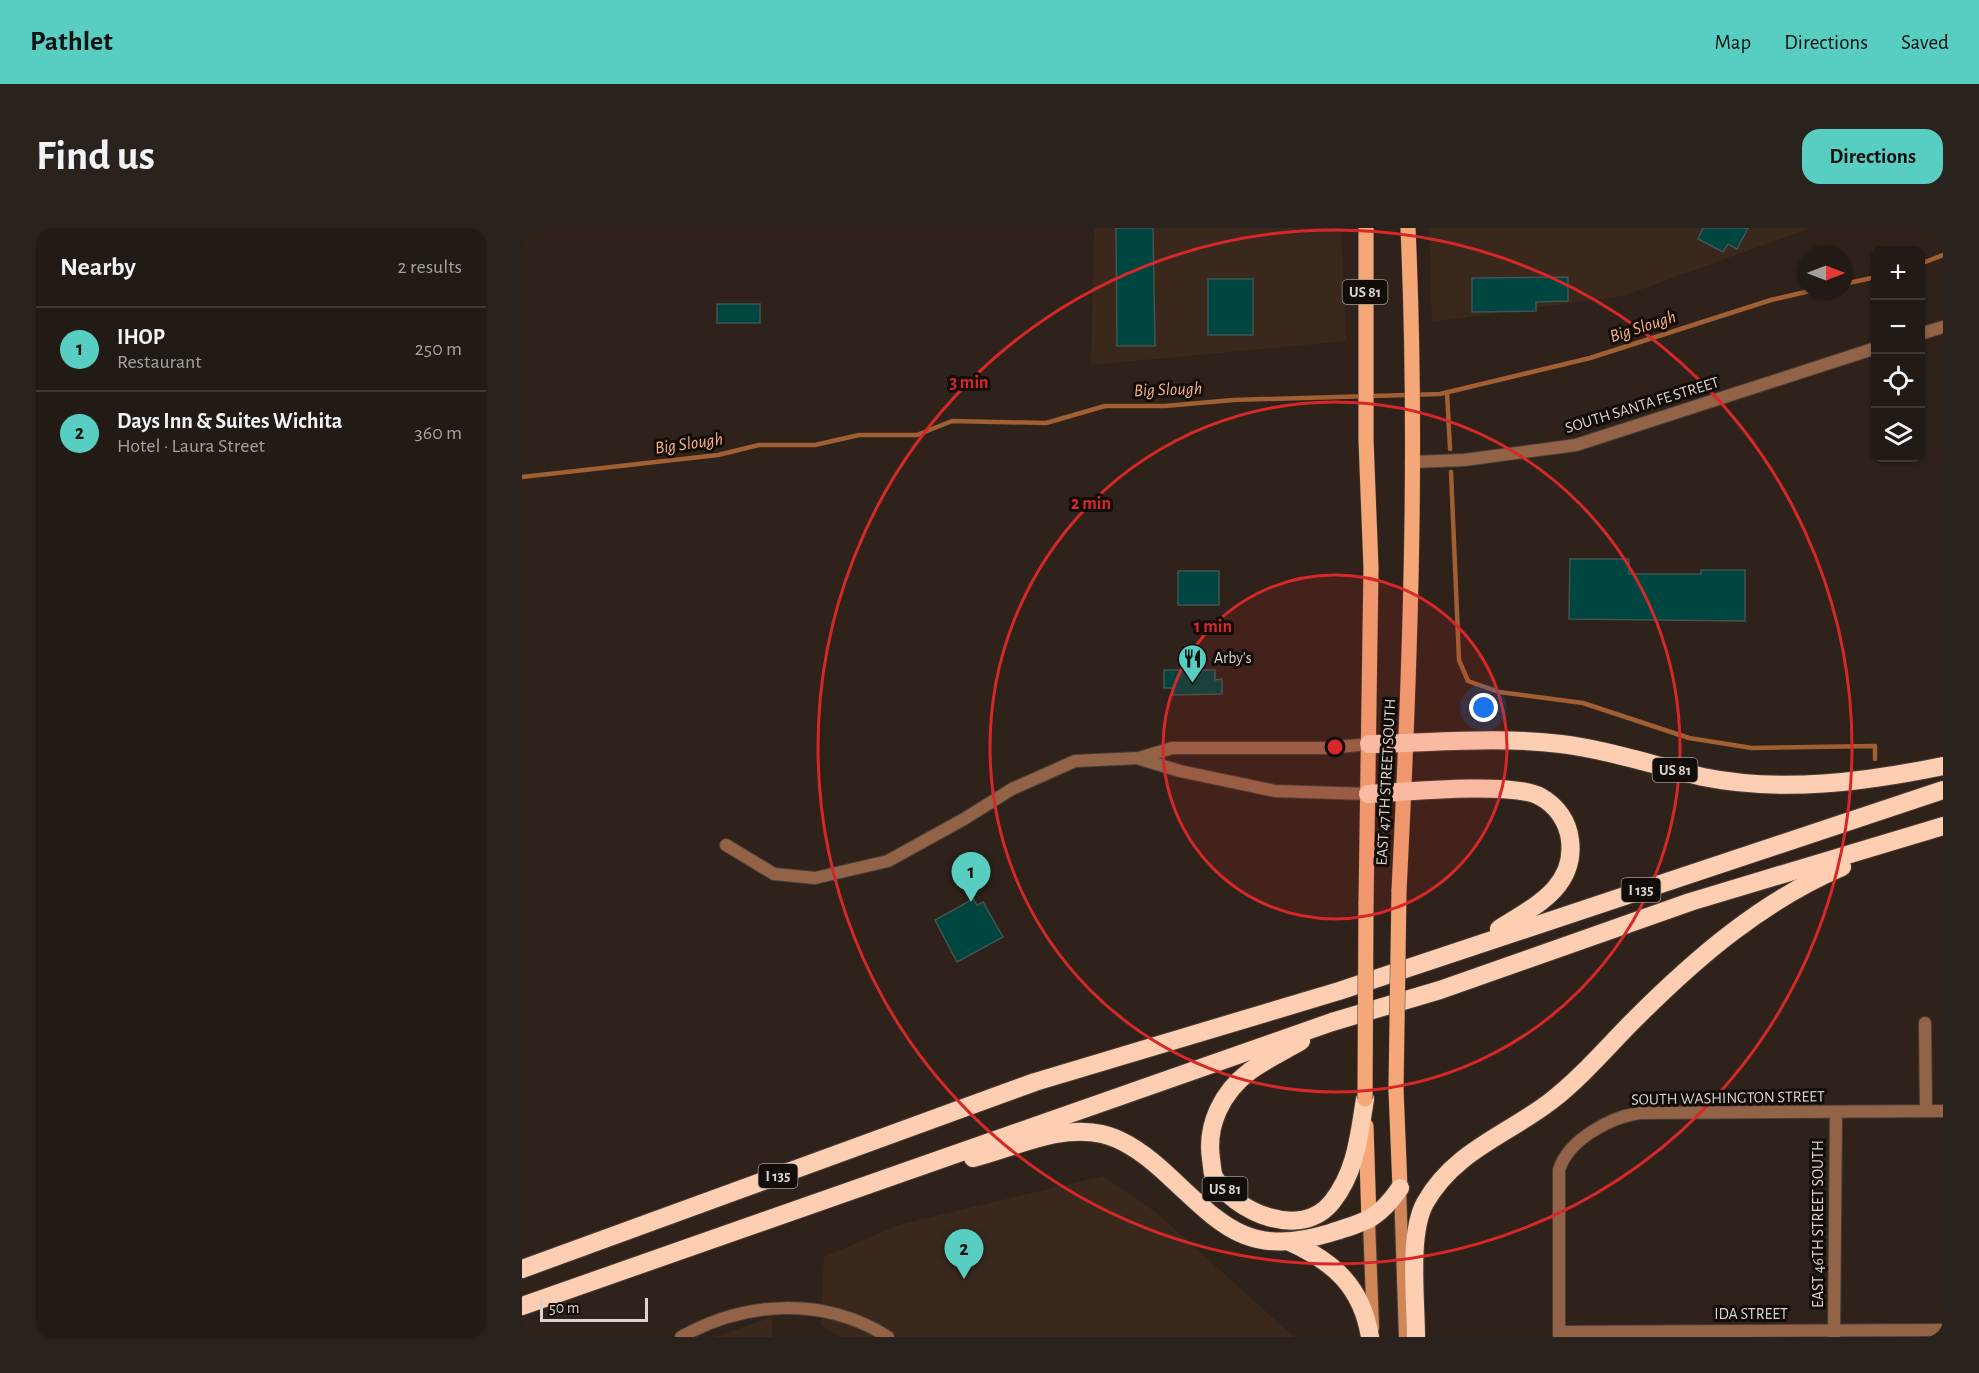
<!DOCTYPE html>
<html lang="en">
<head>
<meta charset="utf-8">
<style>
	body { margin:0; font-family:"Alegreya Sans",sans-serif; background:#2a231d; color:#f1f3f6 }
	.controls { position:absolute; right:18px; top:18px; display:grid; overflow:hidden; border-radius:12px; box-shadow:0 2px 4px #0004 }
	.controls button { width:54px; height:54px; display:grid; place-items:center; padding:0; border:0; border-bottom:2px solid #3f3834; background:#221a14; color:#f1f3f6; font:30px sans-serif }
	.compass { position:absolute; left:1277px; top:18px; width:54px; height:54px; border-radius:50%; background:#221a14; box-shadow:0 2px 4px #0004; rotate:90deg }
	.scale { position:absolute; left:18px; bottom:15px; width:108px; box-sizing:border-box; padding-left:6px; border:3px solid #dcd3ce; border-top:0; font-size:16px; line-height:21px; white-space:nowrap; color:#dcd3ce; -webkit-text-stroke:4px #120d09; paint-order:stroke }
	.you { position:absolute; left:962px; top:480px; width:21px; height:21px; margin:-15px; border:4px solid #fff; border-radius:50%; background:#1a73e8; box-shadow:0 0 0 9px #1a73e833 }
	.badge { display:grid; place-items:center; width:39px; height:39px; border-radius:50%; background:#57cec1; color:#111; font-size:20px; font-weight:700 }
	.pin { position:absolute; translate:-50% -50px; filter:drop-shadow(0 2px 3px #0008) }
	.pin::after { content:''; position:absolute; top:32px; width:21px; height:18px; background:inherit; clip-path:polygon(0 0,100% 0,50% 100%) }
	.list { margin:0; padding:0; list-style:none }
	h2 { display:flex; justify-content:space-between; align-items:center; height:78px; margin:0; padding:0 24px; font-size:26px }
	h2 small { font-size:20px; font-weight:400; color:#a2a1a0 }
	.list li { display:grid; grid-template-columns:39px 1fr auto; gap:18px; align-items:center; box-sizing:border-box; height:84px; padding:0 24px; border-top:2px solid #3f3834 }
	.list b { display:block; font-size:22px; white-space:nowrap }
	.list p { margin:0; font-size:20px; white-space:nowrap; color:#a2a1a0 }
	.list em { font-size:20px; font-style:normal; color:#a2a1a0 }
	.icon { flex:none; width:33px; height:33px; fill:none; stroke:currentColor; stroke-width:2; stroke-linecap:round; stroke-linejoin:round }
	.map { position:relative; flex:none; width:1421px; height:1109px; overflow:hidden; border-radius:18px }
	header { display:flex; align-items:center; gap:36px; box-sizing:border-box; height:84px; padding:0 30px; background:#57cec1; color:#111 }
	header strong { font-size:28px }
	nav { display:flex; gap:33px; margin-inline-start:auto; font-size:21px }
	.intro { display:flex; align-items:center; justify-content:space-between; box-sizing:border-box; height:144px; padding:0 36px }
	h1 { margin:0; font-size:42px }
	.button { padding:15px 27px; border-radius:18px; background:#57cec1; color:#111; font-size:21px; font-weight:700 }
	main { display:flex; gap:36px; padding:0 36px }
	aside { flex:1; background:#221a14; border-radius:18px; box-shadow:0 2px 4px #0004 }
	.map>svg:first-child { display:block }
	.built { fill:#3a281d }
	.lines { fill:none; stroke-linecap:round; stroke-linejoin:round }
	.stream { stroke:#a15f33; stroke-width:4.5 }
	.building { fill:#004640; stroke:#425452; stroke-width:1.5 }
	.minor-casing { stroke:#4a3e37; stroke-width:14 }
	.secondary-casing { stroke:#4a3e37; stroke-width:14 }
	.primary-casing { stroke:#4a3e37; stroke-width:16 }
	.motorway-casing { stroke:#4a3e37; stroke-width:20 }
	.minor { stroke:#926347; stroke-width:12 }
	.secondary { stroke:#d18657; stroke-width:12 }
	.primary { stroke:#f5a777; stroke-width:15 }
	.motorway { stroke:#feceb2; stroke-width:18 }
	.primary-bridge-casing { stroke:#4a3e37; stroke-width:16; stroke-linecap:butt }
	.primary-bridge { stroke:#f5a777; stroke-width:15 }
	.ring { fill:none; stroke:#d62828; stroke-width:3 }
	.labels { text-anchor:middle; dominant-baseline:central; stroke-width:6; stroke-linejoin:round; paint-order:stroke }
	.shield { fill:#120d09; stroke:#9f9893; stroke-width:1.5 }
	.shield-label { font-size:15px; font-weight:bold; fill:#dcd3ce }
	.street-label { font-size:16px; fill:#dcd3ce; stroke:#120d09 }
	.poi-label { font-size:16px; fill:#dcd3ce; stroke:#120d09; text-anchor:start }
	.water-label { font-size:18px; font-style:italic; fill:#fcb082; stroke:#120d09 }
	.centre { fill:#d62828; stroke:#120d09; stroke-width:3 }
	.ring-label { font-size:18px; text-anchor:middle; font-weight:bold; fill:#d62828; stroke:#120d09; stroke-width:6; stroke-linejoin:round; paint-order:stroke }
</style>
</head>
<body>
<header>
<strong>Pathlet</strong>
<nav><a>Map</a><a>Directions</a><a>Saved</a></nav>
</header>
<div class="intro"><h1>Find us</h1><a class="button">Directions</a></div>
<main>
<aside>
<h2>Nearby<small>2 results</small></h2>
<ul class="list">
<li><span class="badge">1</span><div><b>IHOP</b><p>Restaurant</p></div><em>250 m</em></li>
<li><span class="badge">2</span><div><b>Days Inn &amp; Suites Wichita</b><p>Hotel · Laura Street</p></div><em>360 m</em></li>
</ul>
</aside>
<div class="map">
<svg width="1421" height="1109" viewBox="0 0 1421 1109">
	<rect width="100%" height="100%" fill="#2e221a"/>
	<g class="built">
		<path d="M572,0H819L824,113L569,137Z"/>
		<path d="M907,0H1288L1101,68L910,94Z"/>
		<path d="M581,948L635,985L772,1109H319L299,1098L302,1029L376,997Z"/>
		<path d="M250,1089V1109H193Z"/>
	</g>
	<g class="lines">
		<g class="stream">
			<path d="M1398,36L1421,27"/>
			<path d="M1322,56L1354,49"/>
			<path d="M925,164L928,221"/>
			<path d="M929,244L937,432L946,453L977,464L1061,475L1167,510L1230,520L1353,518V531"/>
			<path d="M0,249L196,227L237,217H293L337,207H395L430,193L524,195L583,178H643L711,172L918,166L1068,130L1249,72L1288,63"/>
		</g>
	</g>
	<g class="building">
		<path d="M594,0H631L633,118H595Z"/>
		<path d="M1181,0H1226L1215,21L1206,16L1201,24L1176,11Z"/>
		<path d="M1046,49V73L1014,74V83L950,84V50Z"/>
		<rect x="686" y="51" width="45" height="56"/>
		<rect x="195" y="76" width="43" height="19"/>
		<path d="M1048,331H1107V346H1179V342H1223V393L1047,391Z"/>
		<rect x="656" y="343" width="41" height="34"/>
		<path d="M642,442H693V452L700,451V466L650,467V460H642Z"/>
		<path d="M451,671L455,677L461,674L481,709L435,734L413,692Z"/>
	</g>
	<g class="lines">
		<defs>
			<g id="minor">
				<path d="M1398,106L1421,99"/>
				<path d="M889,234L942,232L1054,217L1354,120"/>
				<path d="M618,531L658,543L753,563L846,566"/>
				<path d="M204,617L252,646L293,650L366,633L442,591L490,561L553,533L617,530L650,520H806L847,516"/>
				<path d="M1403,795L1404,883"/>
				<path d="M1037,1104L1421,1102"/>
				<path d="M1312,1108L1314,884"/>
				<path d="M159,1109C224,1072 303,1069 366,1109"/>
				<path d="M1037,1109V942C1046,912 1088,889 1118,885L1421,883"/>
			</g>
			<g id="secondary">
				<path d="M878,960L883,1109"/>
				<path d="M847,993L851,1100"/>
			</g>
			<g id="primary">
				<path d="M844,0V212L849,340L844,676"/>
				<path d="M877,663C888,443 896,221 886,0"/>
				<path d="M874,862L878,960"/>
				<path d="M844,898L847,993"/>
			</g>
			<g id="motorway">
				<path d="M847,516C910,515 976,508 1039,516C1087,522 1134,538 1181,549C1260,565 1343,554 1421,538"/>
				<path d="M846,566C881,564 992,553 1019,569C1035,578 1046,594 1048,612C1054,660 1011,679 977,701"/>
				<path d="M779,813C762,823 743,832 728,843C700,864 684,897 689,931C690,937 690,944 692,949C713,984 779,1013 810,974C834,944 837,908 843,871"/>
				<path d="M451,930C492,920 537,896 580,906C602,911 621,925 638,940C698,994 721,1031 808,1005C843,994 856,992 878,960"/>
				<path d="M768,1014C812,1034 840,1059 848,1109"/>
				<path d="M0,1041L513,854L817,763L1421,562"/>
				<path d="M0,1078L810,794L918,762L1168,674L1421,598"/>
				<path d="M894,1109C894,1073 886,1006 903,975C932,923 985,907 1029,873C1060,849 1085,819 1113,791C1174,730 1240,673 1320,639"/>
			</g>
		</defs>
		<use href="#minor" class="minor-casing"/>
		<use href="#secondary" class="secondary-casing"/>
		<use href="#primary" class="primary-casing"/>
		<use href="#motorway" class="motorway-casing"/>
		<use href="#minor" class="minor"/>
		<use href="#secondary" class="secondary"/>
		<use href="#primary" class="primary"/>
		<use href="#motorway" class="motorway"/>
		<defs>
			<g id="primary-bridge">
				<path d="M874,862L877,663"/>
				<path d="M843,871L844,676"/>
			</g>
		</defs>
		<use href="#primary-bridge" class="primary-bridge-casing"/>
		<use href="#primary-bridge" class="primary-bridge"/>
	</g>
	<circle cx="813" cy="519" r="172" fill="#d62828" fill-opacity=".12"/>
	<g class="ring">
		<circle cx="813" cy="519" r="172"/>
		<circle cx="813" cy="519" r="345"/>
		<circle cx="813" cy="519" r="517"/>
	</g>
	<defs>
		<symbol id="restaurant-pin" viewBox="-11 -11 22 30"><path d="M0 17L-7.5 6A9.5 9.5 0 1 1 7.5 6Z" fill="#57cec1" stroke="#120d09"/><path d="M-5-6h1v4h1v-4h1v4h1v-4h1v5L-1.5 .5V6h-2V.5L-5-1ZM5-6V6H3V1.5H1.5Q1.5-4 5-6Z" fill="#111"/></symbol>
	</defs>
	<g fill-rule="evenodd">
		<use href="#restaurant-pin" x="654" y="414" width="33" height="45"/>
	</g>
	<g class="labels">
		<g class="shield">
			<rect x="820.5" y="52" width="45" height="24" rx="4.5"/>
			<rect x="1130.5" y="530" width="45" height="24" rx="4.5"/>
			<rect x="1099.5" y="650" width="39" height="24" rx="4.5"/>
			<rect x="236.5" y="936" width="39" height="24" rx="4.5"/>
			<rect x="680.5" y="949" width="45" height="24" rx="4.5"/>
		</g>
		<g class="shield-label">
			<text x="843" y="64">US 81</text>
			<text x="1153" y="542">US 81</text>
			<text x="1119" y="662">I 135</text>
			<text x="256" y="948">I 135</text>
			<text x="703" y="961">US 81</text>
		</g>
		<g class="street-label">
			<text transform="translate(1120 177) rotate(-17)">SOUTH SANTA FE STREET</text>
			<text transform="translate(864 554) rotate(-87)">EAST 47TH STREET SOUTH</text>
			<text transform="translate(1206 870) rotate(-1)">SOUTH WASHINGTON STREET</text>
			<text transform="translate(1296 996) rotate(-90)">EAST 46TH STREET SOUTH</text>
			<text x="1229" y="1086">IDA STREET</text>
		</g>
		<g class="poi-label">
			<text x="692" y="430">Arby's</text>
		</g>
		<g class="water-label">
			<text transform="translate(1121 99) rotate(-18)">Big Slough</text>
			<text transform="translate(646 162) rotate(-2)">Big Slough</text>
			<text transform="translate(167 216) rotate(-8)">Big Slough</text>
		</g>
	</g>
	<circle cx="813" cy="519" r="9" class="centre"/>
	<g class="ring-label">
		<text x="447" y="160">3 min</text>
		<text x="569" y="281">2 min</text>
		<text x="691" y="404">1 min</text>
	</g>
</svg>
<div class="controls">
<button>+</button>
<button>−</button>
<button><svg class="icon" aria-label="locate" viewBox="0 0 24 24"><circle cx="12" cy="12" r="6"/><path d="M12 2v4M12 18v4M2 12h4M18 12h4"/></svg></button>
<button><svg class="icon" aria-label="layers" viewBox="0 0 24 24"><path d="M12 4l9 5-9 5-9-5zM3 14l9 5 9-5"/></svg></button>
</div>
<svg class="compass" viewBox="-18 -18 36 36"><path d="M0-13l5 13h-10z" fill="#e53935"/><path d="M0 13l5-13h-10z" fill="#a2a1a0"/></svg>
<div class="scale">50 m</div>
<div class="you"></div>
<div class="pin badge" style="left:449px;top:674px">1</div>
<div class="pin badge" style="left:442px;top:1051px">2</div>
</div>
</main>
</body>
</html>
